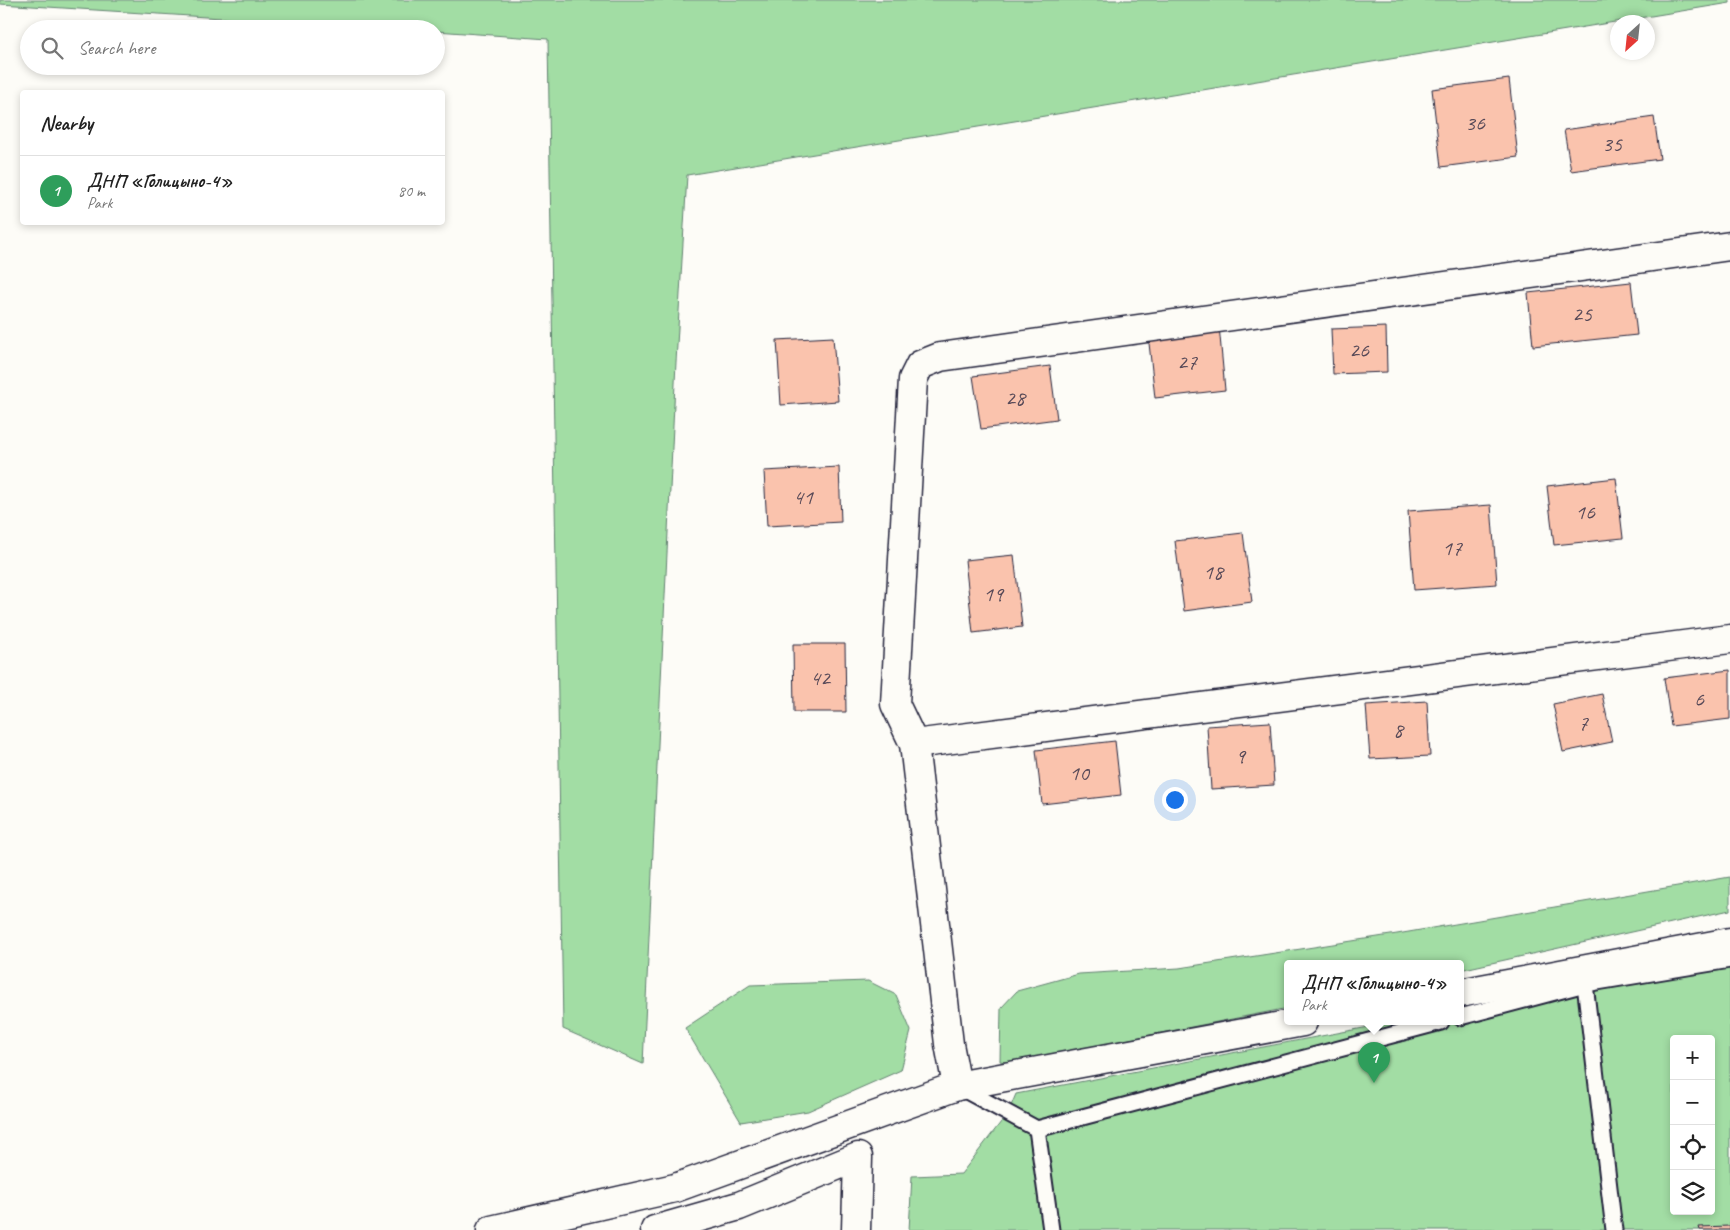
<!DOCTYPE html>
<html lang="en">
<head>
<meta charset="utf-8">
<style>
	body { margin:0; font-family:Caveat,sans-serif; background:#f6f6f6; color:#222 }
	.controls { position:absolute; right:15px; bottom:15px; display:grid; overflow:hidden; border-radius:5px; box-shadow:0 2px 8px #0003 }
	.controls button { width:45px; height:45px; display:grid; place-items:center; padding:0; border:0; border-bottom:1px solid #e0e0e0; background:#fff; color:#222; font:25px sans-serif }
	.compass { position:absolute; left:1610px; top:15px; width:45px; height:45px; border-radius:50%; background:#fff; box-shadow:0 2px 8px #0003; rotate:207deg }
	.you { position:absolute; left:1174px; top:799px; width:18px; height:18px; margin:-12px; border:4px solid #fff; border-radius:50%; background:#1a73e8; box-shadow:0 0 0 8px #1a73e833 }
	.badge { display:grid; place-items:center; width:32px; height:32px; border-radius:50%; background:#1a73e8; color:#fff; font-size:16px; font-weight:700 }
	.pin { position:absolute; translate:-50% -41px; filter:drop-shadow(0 1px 2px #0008) }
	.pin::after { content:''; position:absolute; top:26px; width:18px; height:15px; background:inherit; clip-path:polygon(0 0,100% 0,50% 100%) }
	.popup { position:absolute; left:1284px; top:960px; width:180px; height:65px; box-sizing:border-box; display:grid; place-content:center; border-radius:5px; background:#fff; filter:drop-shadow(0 1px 4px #0005); font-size:16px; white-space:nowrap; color:#767676 }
	.popup b { font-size:19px; color:#222 }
	.popup::after { content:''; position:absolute; left:50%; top:100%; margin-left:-10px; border:10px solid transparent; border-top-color:#fff }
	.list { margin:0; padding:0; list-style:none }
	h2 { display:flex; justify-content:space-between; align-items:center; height:65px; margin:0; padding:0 20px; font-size:21px }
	h2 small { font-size:16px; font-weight:400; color:#767676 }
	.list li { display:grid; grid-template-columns:32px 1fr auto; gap:15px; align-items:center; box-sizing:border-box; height:70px; padding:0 20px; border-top:1px solid #e0e0e0 }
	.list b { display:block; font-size:19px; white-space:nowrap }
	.list p { margin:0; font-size:16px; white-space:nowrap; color:#767676 }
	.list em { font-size:16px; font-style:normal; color:#767676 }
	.icon { flex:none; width:28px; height:28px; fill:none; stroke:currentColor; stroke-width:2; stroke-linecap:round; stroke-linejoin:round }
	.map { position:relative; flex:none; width:1730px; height:1230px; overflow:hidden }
	.search { position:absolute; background:#fff; box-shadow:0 2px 8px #0003; left:20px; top:20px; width:425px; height:55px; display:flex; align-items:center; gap:12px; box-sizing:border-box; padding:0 18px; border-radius:28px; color:#767676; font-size:19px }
	.panel { position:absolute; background:#fff; box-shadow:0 2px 8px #0003; left:20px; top:90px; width:425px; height:135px; border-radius:5px }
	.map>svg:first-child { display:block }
	.green { fill:#a2dda4; stroke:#628070; fill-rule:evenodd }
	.building { fill:#fac3ad; stroke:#22223b }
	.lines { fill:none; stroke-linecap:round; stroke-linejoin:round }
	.service-casing { stroke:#22223b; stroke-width:19 }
	.minor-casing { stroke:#22223b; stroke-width:31 }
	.service { stroke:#fdfcf7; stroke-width:15 }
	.minor { stroke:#fdfcf7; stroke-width:28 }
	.labels { text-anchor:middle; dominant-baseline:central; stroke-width:5; stroke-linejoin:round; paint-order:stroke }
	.number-label { font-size:22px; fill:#584a58 }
</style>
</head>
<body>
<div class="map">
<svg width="1730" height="1230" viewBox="0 0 1730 1230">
	<rect width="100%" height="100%" fill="#fdfcf7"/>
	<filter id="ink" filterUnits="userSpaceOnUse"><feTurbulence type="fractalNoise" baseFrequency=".02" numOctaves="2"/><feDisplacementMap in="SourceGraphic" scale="10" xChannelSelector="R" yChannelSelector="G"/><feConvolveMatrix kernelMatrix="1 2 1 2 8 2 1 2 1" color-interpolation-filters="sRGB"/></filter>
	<g filter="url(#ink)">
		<g class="green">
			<path d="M0,0H1730V3L687,175L676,362L643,1064L563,1029L548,39L436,31V29H396L0,4Z"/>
			<path d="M1730,877V910L1460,970V964H1288V1008L1105,1044L1022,1065L1000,1061L1001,1008L1017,991L1079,974L1179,968L1397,934Z"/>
			<path d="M1730,958V1230H909L912,1176L961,1174L1008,1113L1016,1094L1395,1022H1460V1009ZM1674,1039H1711V1211H1674Z"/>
			<path d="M868,981L896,995L911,1031L901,1070L808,1111L741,1122L685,1028L750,985Z"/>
		</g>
		<g class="building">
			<path d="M1509,79L1518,157L1441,167L1432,89Z"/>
			<path d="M1654,117L1660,159L1571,171L1564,130Z"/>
			<path d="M1631,282L1637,335L1533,346L1528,293Z"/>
			<path d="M1219,326L1225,390L1155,398L1148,334Z"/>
			<path d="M1386,327L1387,372L1333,374L1331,329Z"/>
			<path d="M833,337L838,401L781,405L777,340Z"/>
			<path d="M1050,366L1057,419L981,429L973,376Z"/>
			<path d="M839,467L841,522L767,526L764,471Z"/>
			<path d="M1616,478L1623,538L1554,545L1547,486Z"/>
			<path d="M1491,505L1497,584L1414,590L1408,511Z"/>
			<path d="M1243,533L1252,602L1184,611L1175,541Z"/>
			<path d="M1014,555L1022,627L973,633L965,560Z"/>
			<path d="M793,644H845L846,712H794Z"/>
			<path d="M1730,670V719L1671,726L1664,678Z"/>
			<path d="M1602,694L1612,742L1563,752L1553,704Z"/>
			<path d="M1427,701L1430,756L1370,759L1366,705Z"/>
			<path d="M1270,722L1274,785L1211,789L1207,726Z"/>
			<path d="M1115,741L1121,795L1042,804L1036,750Z"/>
			<path d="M1730,1226V1230H1700L1699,1227Z"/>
		</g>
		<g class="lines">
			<defs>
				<g id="service">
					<path d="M1585,984L1614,1230"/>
					<path d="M1460,1017L1585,984L1730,960"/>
					<path d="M959,1087L1037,1129L1441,1022"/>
					<path d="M1037,1129L1051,1230"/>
				</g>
				<g id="minor">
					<path d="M914,744L1730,639"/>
					<path d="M1460,993L1730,942"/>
					<path d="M957,1086L949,1044L914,744L895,704L913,379L920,365L940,357L1730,246"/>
					<path d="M491,1230L675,1188L957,1086L1303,1022"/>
					<path d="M655,1230L739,1206L858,1157L856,1230"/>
				</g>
			</defs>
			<use href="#service" class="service-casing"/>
			<use href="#minor" class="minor-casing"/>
			<use href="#service" class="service"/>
			<use href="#minor" class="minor"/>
		</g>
	</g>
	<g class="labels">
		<g class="number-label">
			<text x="1475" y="123">36</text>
			<text x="1612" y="144">35</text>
			<text x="1582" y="314">25</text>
			<text x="1359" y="350">26</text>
			<text x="1187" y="362">27</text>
			<text x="1015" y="398">28</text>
			<text x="803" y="497">41</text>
			<text x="1585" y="512">16</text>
			<text x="1452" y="548">17</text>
			<text x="1213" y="572">18</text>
			<text x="993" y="594">19</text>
			<text x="820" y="678">42</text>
			<text x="1699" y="699">6</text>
			<text x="1583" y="723">7</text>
			<text x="1398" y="730">8</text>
			<text x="1240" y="756">9</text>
			<text x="1079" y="773">10</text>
		</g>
	</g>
</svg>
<div class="controls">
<button>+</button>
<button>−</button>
<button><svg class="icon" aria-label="locate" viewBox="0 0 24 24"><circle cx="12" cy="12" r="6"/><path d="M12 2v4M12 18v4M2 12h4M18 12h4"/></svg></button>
<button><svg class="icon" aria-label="layers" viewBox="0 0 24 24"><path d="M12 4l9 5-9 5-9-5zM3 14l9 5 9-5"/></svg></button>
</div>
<svg class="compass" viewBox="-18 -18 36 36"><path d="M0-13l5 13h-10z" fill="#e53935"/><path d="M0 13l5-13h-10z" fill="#767676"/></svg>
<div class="you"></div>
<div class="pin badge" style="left:1374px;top:1083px;background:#2e9e5b">1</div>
<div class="popup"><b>ДНП «Голицыно-4»</b>Park</div>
<div class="search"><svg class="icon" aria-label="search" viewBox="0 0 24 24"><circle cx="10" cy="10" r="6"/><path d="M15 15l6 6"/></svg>Search here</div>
<section class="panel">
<h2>Nearby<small></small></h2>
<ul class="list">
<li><span class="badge" style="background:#2e9e5b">1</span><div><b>ДНП «Голицыно-4»</b><p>Park</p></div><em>80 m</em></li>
</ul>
</section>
</div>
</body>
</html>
